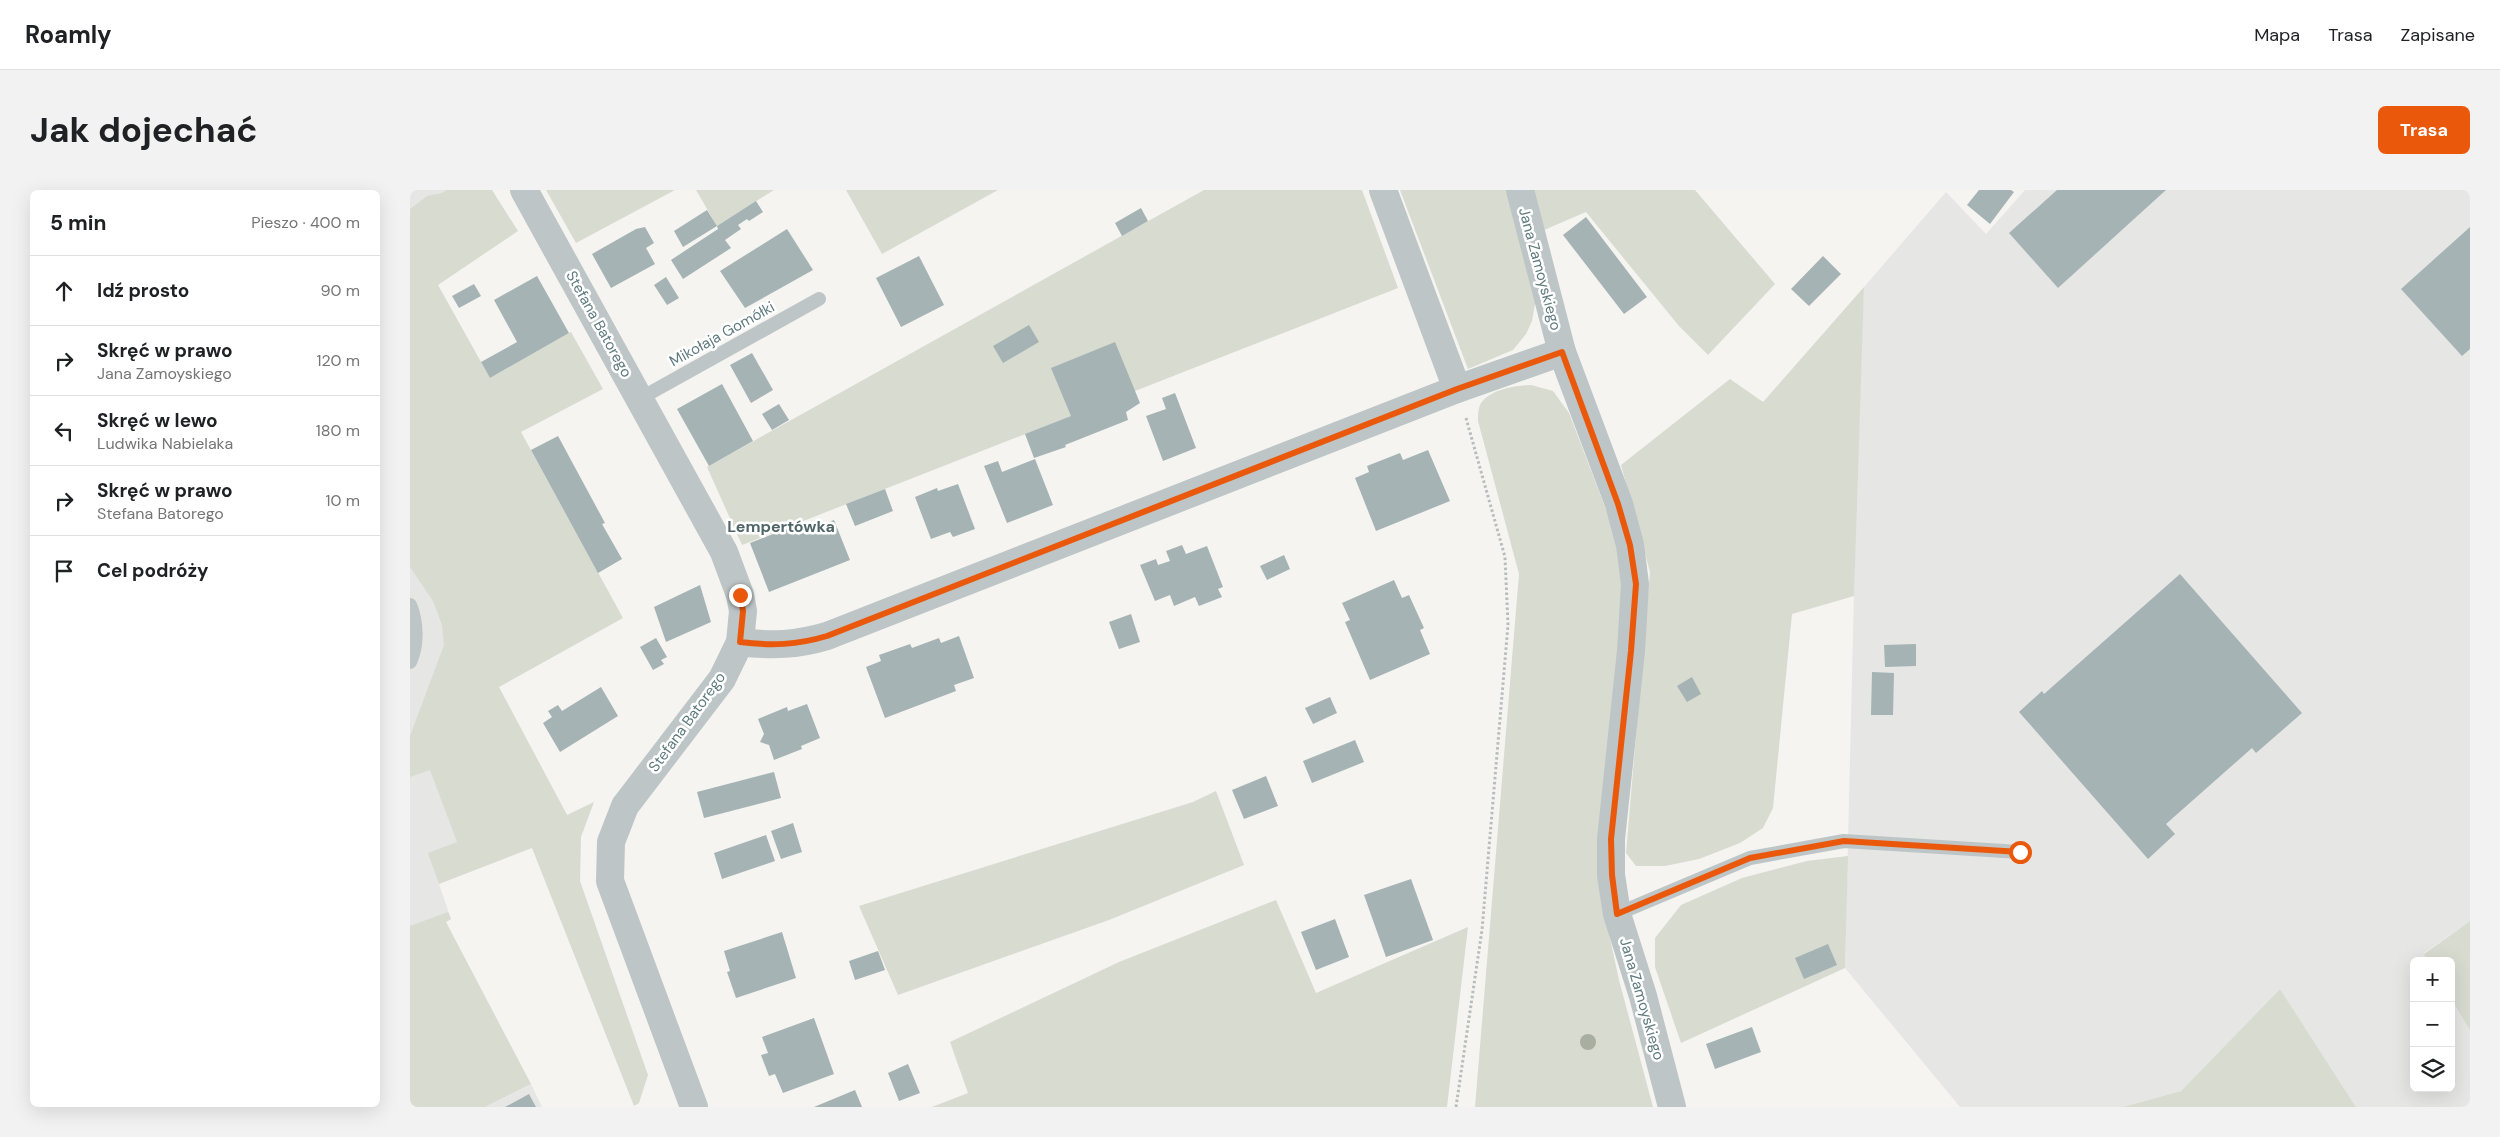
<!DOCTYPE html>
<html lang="pl">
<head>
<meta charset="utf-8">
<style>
	body { margin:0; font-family:"DM Sans",sans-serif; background:#f2f2f2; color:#202124 }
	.controls { position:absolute; right:15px; bottom:15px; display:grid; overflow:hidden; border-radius:8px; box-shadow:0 5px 20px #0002 }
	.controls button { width:45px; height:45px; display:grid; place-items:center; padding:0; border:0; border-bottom:1px solid #e0e0e0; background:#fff; color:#202124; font:25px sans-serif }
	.stop { position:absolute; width:15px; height:15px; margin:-11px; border:4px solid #ea580c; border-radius:50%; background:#fff }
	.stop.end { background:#ea580c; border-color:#fff; box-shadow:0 1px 5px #0008 }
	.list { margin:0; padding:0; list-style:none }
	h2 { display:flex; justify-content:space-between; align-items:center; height:65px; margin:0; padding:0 20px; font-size:21px }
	h2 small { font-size:16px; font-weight:400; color:#757577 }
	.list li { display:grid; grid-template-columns:32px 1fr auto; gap:15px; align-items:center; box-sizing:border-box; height:70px; padding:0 20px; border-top:1px solid #e0e0e0 }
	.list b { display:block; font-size:19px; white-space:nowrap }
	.list p { margin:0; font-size:16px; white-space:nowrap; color:#757577 }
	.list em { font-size:16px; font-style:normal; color:#757577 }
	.icon { flex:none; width:28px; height:28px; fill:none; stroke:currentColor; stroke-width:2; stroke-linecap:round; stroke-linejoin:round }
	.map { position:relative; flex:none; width:2060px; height:917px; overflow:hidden; border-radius:8px }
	header { display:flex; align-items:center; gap:30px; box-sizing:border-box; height:70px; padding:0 25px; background:#fff; border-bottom:1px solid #e0e0e0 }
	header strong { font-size:24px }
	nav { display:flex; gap:28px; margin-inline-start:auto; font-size:18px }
	.intro { display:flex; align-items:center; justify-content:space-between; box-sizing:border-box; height:120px; padding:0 30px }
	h1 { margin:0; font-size:35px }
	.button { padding:12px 22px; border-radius:8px; background:#ea580c; color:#fff; font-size:18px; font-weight:700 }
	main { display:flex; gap:30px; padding:0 30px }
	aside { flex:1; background:#fff; border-radius:8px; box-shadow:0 5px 20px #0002 }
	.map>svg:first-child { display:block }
	.built { fill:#e6e6e5 }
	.green { fill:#d7dbd0 }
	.building { fill:#a5b3b4 }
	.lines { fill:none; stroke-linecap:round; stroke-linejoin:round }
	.path { stroke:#b7bdbd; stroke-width:3; stroke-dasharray:2.5 2.5; stroke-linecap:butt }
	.service { stroke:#bdc5c6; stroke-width:14 }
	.minor { stroke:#bdc5c6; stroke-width:28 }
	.tertiary { stroke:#bdc5c6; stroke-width:28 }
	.tree { fill:#a9afa0 }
	.route { stroke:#ea580c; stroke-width:6 }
	.labels { text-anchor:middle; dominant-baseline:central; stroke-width:5; stroke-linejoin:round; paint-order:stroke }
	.street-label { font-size:15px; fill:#5f7a7e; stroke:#fff }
	.neighbourhood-label { font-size:16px; font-weight:bold; fill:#516669; stroke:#fff }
</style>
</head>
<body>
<header>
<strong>Roamly</strong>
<nav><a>Mapa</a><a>Trasa</a><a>Zapisane</a></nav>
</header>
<div class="intro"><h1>Jak dojechać</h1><a class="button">Trasa</a></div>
<main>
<aside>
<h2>5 min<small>Pieszo · 400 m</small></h2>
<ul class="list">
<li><svg class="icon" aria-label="ahead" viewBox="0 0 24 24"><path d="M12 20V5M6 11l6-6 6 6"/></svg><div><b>Idź prosto</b></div><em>90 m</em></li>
<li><svg class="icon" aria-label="right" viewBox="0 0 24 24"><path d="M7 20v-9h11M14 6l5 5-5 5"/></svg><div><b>Skręć w prawo</b><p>Jana Zamoyskiego</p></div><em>120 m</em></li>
<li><svg class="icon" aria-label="left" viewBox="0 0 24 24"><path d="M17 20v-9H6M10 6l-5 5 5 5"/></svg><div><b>Skręć w lewo</b><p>Ludwika Nabielaka</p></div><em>180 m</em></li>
<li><svg class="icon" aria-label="right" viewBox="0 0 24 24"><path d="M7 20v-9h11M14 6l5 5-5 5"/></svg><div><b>Skręć w prawo</b><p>Stefana Batorego</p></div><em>10 m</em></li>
<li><svg class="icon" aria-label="arrive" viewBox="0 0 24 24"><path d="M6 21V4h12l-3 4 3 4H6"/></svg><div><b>Cel podróży</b></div></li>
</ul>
</aside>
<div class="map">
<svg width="2060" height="917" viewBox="0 0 2060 917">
	<rect width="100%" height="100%" fill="#f5f4f1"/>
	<g class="built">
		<path d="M0,0H43L0,32Z"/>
		<path d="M1615,0H2060V731L2014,763L2018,771H2004V898H2041V809L2060,840V917H1946L1870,799L1771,901L1713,917H1550L1435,778L1447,278L1454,97L1536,2L1576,44Z"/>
		<path d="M0,333L157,625L26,685L41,729L0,745Z"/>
		<path d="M121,894L132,917H75Z"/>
	</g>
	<g class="green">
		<path d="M36,0H82L108,41L28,95L80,188L161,142L193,199L111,242L213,428L89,497L157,625L184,612L171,647L170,691L238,885L229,913L224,916L122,658L29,694L18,663L47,652L20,580L0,587V546L34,455L32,435L23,411L0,377V19L17,6L32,3Z"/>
		<path d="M136,0H265L166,53Z"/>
		<path d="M286,0H364L307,36Z"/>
		<path d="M436,0H588L472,64Z"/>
		<path d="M794,0H952L988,98L332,355L297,277Z"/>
		<path d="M990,0H1097L1126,108L1122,131L1116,144L1103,160L1058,179Z"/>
		<path d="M1121,0H1285L1365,94L1298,165L1269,136L1176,22L1134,40Z"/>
		<path d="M1454,97L1444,406L1382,424L1363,618L1353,638L1330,653L1289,669L1255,676H1226L1216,663L1240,382L1211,275L1320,189L1353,212Z"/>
		<path d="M1121,195L1143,201L1159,223L1206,346L1212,381L1209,474L1192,711L1209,790L1243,917H1065L1109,384L1068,231C1068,227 1068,219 1070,215C1079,199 1105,196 1121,195Z"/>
		<path d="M806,601L834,675L699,730L488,805L449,716L783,612Z"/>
		<path d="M1438,666L1435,778L1271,853L1245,777V748L1271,715L1332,688L1397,671Z"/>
		<path d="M866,710L906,803L1058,737L1037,917H522L558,903L540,852L709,772Z"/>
		<path d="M38,722L41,729L36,732L121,894L75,917H0V736Z"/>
		<path d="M2060,731V840L2041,809V771H2018L2014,764Z"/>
		<path d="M1870,799L1946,917H1713L1771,901Z"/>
	</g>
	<g class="building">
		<path d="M1569,0H1601L1604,2L1580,34L1557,15Z"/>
		<path d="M1647,0H1756L1648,98L1599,43Z"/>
		<path d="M346,11L353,22L339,31L337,29L328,35L331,39L315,50L321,58L273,89L261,70L308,39L307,36Z"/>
		<path d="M731,18L738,31L712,46L705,33Z"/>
		<path d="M297,20L307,36L273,57L264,41Z"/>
		<path d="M1176,27L1237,107L1214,124L1153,45Z"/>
		<path d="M235,37L244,53L236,58L245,74L201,98L182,64L226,39Z"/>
		<path d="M2060,37V159L2052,166L1991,99Z"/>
		<path d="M377,39L403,80L335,118L310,81Z"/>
		<path d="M509,66L534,115L491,137L466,88Z"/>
		<path d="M1413,66L1431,84L1399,116L1381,99Z"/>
		<path d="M127,86L159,143L80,188L71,172L107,152L84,110Z"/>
		<path d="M256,87L269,108L257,115L244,95Z"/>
		<path d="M64,94L71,106L49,118L42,106Z"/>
		<path d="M619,135L629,152L593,173L583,156Z"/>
		<path d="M705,152L730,213L716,222L718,230L655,255L656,257L624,268L615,244L661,226L641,178Z"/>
		<path d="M342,163L363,200L341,213L320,175Z"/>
		<path d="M312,194L343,251L299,276L267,219Z"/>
		<path d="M765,203L786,258L753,271L736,226L756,219L752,208Z"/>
		<path d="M369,214L379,230L362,240L352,224Z"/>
		<path d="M148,246L195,333L192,334L212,369L188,383L121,260Z"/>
		<path d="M1018,260L1040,311L966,341L945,288L959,282L957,276L990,263L993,270Z"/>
		<path d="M625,269L643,315L597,333L574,276L588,271L592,282Z"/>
		<path d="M548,294L565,339L543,347L540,342L521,349L505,307L527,298L528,301Z"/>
		<path d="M475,299L483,321L445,336L436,314Z"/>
		<path d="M424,330L440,370L359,402L340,353L384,336L388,345Z"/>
		<path d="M772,355L776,364L797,356L813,397L808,399L812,407L789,416L785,407L764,416L760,405L745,411L730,375L746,369L748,375L760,371L756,361Z"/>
		<path d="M874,365L880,379L857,390L850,376Z"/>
		<path d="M1770,384L1892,523L1846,563L1842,558L1756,634L1765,644L1738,669L1609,522L1632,501L1634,504Z"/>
		<path d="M984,390L992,408L999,405L1014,438L1010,440L1020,464L960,490L935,432L940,430L932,413Z"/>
		<path d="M290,395L301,432L256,452L244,417Z"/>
		<path d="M721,424L730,452L709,459L699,432Z"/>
		<path d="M549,446L564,488L544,495L546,501L475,528L456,477L471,471L469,465L500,454L502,458L529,448L531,453Z"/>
		<path d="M246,448L257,467L251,470L254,474L243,480L230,457Z"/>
		<path d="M1506,454V476L1475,477L1474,455Z"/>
		<path d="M1462,482L1484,483L1483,525H1461Z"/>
		<path d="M1282,487L1291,504L1277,512L1267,496Z"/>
		<path d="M191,497L208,526L150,562L133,533L142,527L138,521L148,515L152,521Z"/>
		<path d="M920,507L927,523L903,534L895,518Z"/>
		<path d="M397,514L410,548L391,556L392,559L364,570L359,555L350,552L354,544L348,529L377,517L378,521Z"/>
		<path d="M945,550L954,572L902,593L893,571Z"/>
		<path d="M364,582L371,608L294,628L287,602Z"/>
		<path d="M856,586L868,616L834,629L822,600Z"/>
		<path d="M383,633L392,662L371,669L361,641Z"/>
		<path d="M356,645L365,671L312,689L304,663Z"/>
		<path d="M1001,689L1023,750L976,767L954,705Z"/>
		<path d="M925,729L939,767L906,780L891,742Z"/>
		<path d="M372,742L386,788L326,808L317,782L320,781L314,761Z"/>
		<path d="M1418,754L1427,775L1394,789L1385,768Z"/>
		<path d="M468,761L475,780L445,790L439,771Z"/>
		<path d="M404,828L424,884L373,903L365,884L359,886L351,865L358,863L352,847Z"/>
		<path d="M1342,837L1351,862L1305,879L1296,854Z"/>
		<path d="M498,874L510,903L489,911L478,883Z"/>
		<path d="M445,900L452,917H404Z"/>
		<path d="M119,904L126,917H95Z"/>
	</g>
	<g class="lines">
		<path class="path" d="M1046,917L1072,740L1098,435L1095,367L1056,228"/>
		<g class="service">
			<path d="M231,208L409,109"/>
			<path d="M0,415C7,432 8,455 0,472"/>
			<path d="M1207,724L1340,668L1434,651L1610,662"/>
		</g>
		<g class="minor">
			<path d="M973,0L1047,199"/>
			<path d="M1110,0L1152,162L1209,314L1220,355L1225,394L1221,461L1201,649V685L1207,724L1233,806L1262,917"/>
			<path d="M330,452C361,456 387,455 417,446L1047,199L1152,162"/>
		</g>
		<path class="tertiary" d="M114,0L314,362L330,405L333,421L330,452L312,489L215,616L201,652L200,691L284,917"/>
	</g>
	<circle class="tree" cx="1178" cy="852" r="8"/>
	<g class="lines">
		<path class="route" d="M330,405L333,421L330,452C361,456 387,455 417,446L1047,199L1152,162L1208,314L1220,355L1226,394L1221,461L1201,649L1202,685L1207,724L1340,668L1434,651L1610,662"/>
	</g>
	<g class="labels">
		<g class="street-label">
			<text transform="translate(1130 79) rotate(75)">Jana Zamoyskiego</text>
			<text transform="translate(189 134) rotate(61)">Stefana Batorego</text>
			<text transform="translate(312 144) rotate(-29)">Mikołaja Gomółki</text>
			<text transform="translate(277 532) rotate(-54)">Stefana Batorego</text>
			<text transform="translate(1232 809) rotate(74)">Jana Zamoyskiego</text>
		</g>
		<g class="neighbourhood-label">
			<text x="371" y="336">Lempertówka</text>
		</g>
	</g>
</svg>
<div class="controls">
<button>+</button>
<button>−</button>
<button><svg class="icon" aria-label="layers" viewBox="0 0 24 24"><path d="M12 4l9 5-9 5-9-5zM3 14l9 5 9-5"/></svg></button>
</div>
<div class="stop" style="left:1610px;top:662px"></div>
<div class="stop end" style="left:330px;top:405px"></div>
</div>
</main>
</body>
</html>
